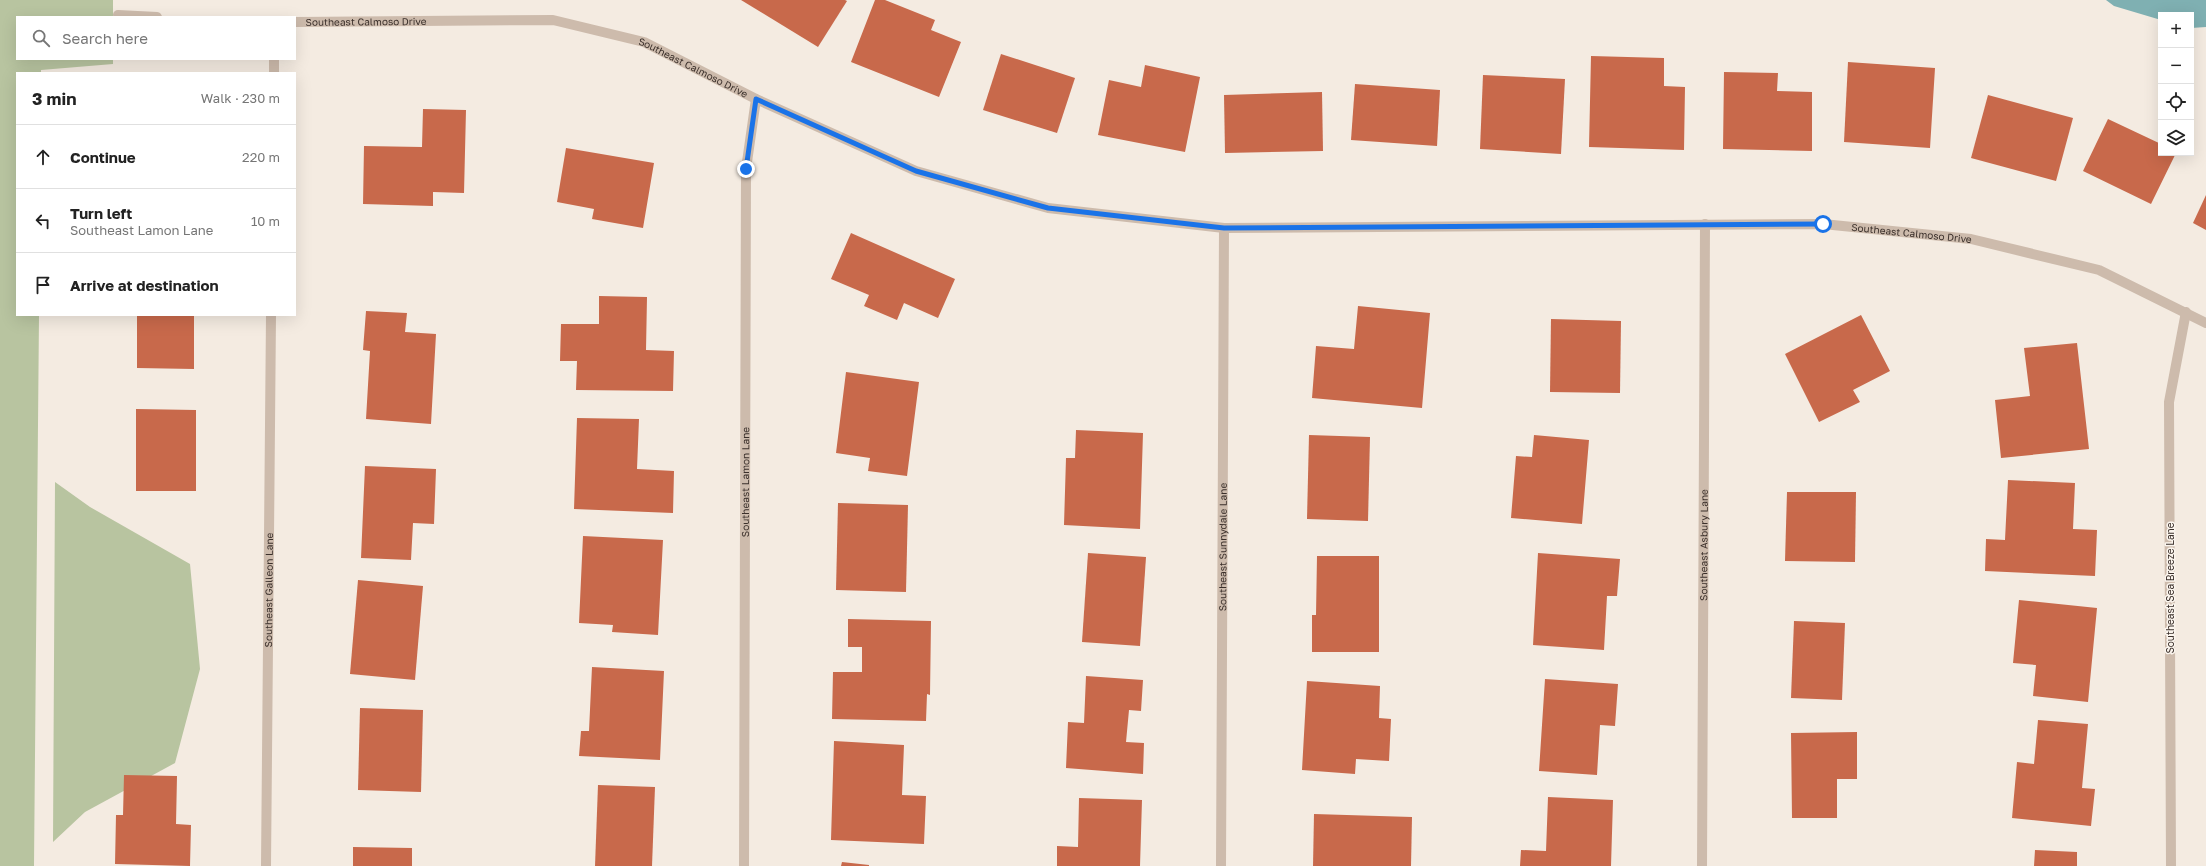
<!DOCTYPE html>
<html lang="en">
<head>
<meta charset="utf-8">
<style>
	body { margin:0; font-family:"Golos Text",sans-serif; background:#f2f2f2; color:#222 }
	.controls { position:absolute; right:12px; top:12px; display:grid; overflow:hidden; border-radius:0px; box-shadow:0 4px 16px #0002 }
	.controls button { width:36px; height:36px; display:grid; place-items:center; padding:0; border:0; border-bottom:1px solid #e0e0e0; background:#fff; color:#222; font:20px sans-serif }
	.stop { position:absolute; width:12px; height:12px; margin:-9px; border:3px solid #1a73e8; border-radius:50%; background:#fff }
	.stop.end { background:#1a73e8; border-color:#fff; box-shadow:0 1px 4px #0008 }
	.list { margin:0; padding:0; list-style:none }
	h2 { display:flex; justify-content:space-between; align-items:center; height:52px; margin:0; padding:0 16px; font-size:17px }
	h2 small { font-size:13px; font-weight:400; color:#767676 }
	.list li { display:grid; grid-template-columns:26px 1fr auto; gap:12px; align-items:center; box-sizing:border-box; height:64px; padding:0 16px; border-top:1px solid #e0e0e0 }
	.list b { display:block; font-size:15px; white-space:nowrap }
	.list p { margin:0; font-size:13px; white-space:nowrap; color:#767676 }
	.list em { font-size:13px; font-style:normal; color:#767676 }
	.icon { flex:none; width:22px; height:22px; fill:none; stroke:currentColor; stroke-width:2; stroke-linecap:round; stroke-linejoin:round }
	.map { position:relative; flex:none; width:2206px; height:866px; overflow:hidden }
	.search { position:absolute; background:#fff; box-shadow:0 4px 16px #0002; left:16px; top:16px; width:280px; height:44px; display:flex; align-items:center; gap:10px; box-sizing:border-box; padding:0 14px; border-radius:0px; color:#767676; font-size:15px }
	.panel { position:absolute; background:#fff; box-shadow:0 4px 16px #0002; left:16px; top:72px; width:280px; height:244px; border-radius:0px }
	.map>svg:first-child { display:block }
	.green { fill:#b8c4a0 }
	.water { fill:#7fb0b2 }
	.building { fill:#c8694b }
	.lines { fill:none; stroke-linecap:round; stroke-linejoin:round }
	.street { stroke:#cdbbac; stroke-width:10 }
	.route { stroke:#1a73e8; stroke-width:5 }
	.labels { text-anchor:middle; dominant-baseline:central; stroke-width:3; stroke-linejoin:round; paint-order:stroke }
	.street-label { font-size:10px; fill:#3b302b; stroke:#fbf5ee }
</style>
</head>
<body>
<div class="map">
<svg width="2206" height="866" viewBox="0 0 2206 866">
	<rect width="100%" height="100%" fill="#f4ebe1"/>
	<g class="green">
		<path d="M0,0H113V17H17V59H113V64L41,70V73H17V315H39L34,866H0Z"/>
		<path d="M55,482L90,507L190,564L200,669L175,763L85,812L53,842Z"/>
	</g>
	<path class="water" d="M2106,0H2206V27L2191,28V15H2161V20L2114,6Z"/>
	<g class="building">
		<path d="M741,0H845L847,1L818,47Z"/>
		<path d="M875,0H885L935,20L931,30L961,42L939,97L851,62Z"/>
		<path d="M1001,54L1075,78L1057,133L983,110Z"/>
		<path d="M1591,56L1664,58V86L1685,87L1684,150L1589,147Z"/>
		<path d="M1848,62L1935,68L1930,148L1844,142Z"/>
		<path d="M1145,65L1200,77L1185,152L1098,135L1109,80L1141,87Z"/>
		<path d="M1724,72L1778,73L1777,91L1812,92V151L1723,149Z"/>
		<path d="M1483,75L1565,79L1561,154L1480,149Z"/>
		<path d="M1355,84L1440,90L1437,146L1351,140Z"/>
		<path d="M1322,92L1323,151L1225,153L1224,95Z"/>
		<path d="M1988,95L2073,118L2056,181L1971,158Z"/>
		<path d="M423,109L466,110L464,193L433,192V206L363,204L364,146L422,147Z"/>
		<path d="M2108,119L2161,144V153H2176L2151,204L2083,171Z"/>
		<path d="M566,148L654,163L643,228L592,219L594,209L557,202Z"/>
		<path d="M2206,195V230L2193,223Z"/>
		<path d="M851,233L955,279L938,318L904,303L897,320L864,306L869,295L831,279Z"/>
		<path d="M599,296L647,297L646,350L674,351L673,391L576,390L577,361H560L561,324H599Z"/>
		<path d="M1358,306L1430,313L1422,408L1312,398L1316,346L1354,349Z"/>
		<path d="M366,311L407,313L405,332L436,334L431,424L366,419L370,351L363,350Z"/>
		<path d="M137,315H194V369L137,368Z"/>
		<path d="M1861,315L1890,371L1853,390L1860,402L1819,422L1785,354Z"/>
		<path d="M1551,319L1621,321L1620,393L1550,392Z"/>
		<path d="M2077,343L2089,449L2001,458L1995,400L2030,396L2024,348Z"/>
		<path d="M846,372L919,382L907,476L868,471L870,458L836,453Z"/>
		<path d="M136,409L196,410V491H136Z"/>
		<path d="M577,418L639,419L637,469L674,471L673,513L574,509Z"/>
		<path d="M1076,430L1143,433L1140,529L1064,525L1066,458H1075Z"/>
		<path d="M1309,435L1370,437L1368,521L1307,519Z"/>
		<path d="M1534,435L1589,440L1582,524L1511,518L1516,456L1532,457Z"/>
		<path d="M365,466L436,469L434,524L413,523L411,560L361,558Z"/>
		<path d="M2008,480L2075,483L2073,529L2097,530L2095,576L1985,571L1986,539L2005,540Z"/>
		<path d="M1787,492H1856L1855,562L1785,561Z"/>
		<path d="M838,503L908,505L906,592L836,590Z"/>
		<path d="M583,536L663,540L658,635L612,632L613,625L579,623Z"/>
		<path d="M1088,553L1146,557L1140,646L1082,642Z"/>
		<path d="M1538,553L1620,559L1617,596H1607L1604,650L1533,645Z"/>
		<path d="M1317,556H1379V652H1312V615H1316Z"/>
		<path d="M358,580L423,586L415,680L350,674Z"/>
		<path d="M2019,600L2097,608L2088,702L2033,696L2036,665L2013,663Z"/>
		<path d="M848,619L931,621L930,695L927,694L926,721L832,719L833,672H862V647H848Z"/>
		<path d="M1794,621L1845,623L1842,700L1791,698Z"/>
		<path d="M592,667L664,671L660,760L579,756L581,731H589Z"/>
		<path d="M1086,676L1143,680L1141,711L1129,710L1126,742L1144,743L1143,774L1066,768L1068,722L1084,723Z"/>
		<path d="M1545,679L1618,684L1615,726L1600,725L1597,775L1539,771Z"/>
		<path d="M1307,681L1380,686L1379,718L1391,719L1389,761L1356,759L1355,774L1302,770Z"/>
		<path d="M360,708L423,710L421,792L358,790Z"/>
		<path d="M2038,720L2088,724L2082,788L2095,789L2091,826L2012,818L2017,762L2034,764Z"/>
		<path d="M1857,732V779H1837V818H1792L1791,733Z"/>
		<path d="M834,741L904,745L902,795L926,796L924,844L831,840Z"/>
		<path d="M124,775L177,776L176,824L191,825L190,866L115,864L116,815H123Z"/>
		<path d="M598,785L655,787L652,866H595Z"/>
		<path d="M1548,797L1613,800L1611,866H1520L1521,850L1546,851Z"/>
		<path d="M1079,798L1142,800L1140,866H1057V846L1078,847Z"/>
		<path d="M1314,814L1412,817L1411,866H1313Z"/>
		<path d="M353,847L412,848V866H353Z"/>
		<path d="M2035,850L2077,852V866H2034Z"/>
		<path d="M842,862L869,865V866H841Z"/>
	</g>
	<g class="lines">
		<g class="street">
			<path d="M118,15L157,17"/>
			<path id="s1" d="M295,22L553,20L644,42L756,99L916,171L1048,208L1224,228L1823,224L1971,239L2099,270L2206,323"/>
			<path d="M274,73V59"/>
			<path id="s2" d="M266,866L271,315"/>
			<path id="s3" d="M744,866L746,169L756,99"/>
			<path id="s4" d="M1221,866L1224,228"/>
			<path id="s5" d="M1702,866L1705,224"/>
			<path d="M2171,866L2169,402L2186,312"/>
		</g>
	</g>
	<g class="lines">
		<path class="route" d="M746,169L756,99L916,171L1048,208L1224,228L1823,224"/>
	</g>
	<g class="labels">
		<g class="street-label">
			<text stroke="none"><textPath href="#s1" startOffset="71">Southeast Calmoso Drive</textPath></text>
			<text stroke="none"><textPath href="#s1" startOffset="407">Southeast Calmoso Drive</textPath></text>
			<text stroke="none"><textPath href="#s1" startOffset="1655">Southeast Calmoso Drive</textPath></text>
			<text stroke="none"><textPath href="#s3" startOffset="384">Southeast Lamon Lane</textPath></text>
			<text stroke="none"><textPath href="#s5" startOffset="321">Southeast Asbury Lane</textPath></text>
			<text stroke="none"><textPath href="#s4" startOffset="319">Southeast Sunnydale Lane</textPath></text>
			<text transform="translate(2170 588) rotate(-90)">Southeast Sea Breeze Lane</text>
			<text stroke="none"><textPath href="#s2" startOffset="276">Southeast Galleon Lane</textPath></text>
		</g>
	</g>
</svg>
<div class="controls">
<button>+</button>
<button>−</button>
<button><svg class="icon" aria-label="locate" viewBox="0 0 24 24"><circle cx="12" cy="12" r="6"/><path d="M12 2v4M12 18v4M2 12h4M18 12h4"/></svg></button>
<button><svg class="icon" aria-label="layers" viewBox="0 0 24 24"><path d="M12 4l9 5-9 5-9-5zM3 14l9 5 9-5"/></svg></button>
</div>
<div class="stop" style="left:1823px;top:224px"></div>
<div class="stop end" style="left:746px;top:169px"></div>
<div class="search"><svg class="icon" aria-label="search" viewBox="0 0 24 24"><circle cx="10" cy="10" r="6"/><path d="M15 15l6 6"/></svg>Search here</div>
<section class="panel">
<h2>3 min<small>Walk · 230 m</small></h2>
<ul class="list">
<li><svg class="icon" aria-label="ahead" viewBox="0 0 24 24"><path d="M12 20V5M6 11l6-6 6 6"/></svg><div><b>Continue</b></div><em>220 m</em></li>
<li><svg class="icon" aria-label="left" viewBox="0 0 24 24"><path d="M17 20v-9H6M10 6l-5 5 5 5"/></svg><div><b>Turn left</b><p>Southeast Lamon Lane</p></div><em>10 m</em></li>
<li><svg class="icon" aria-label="arrive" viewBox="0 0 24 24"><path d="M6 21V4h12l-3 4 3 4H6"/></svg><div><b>Arrive at destination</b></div></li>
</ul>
</section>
</div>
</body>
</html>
